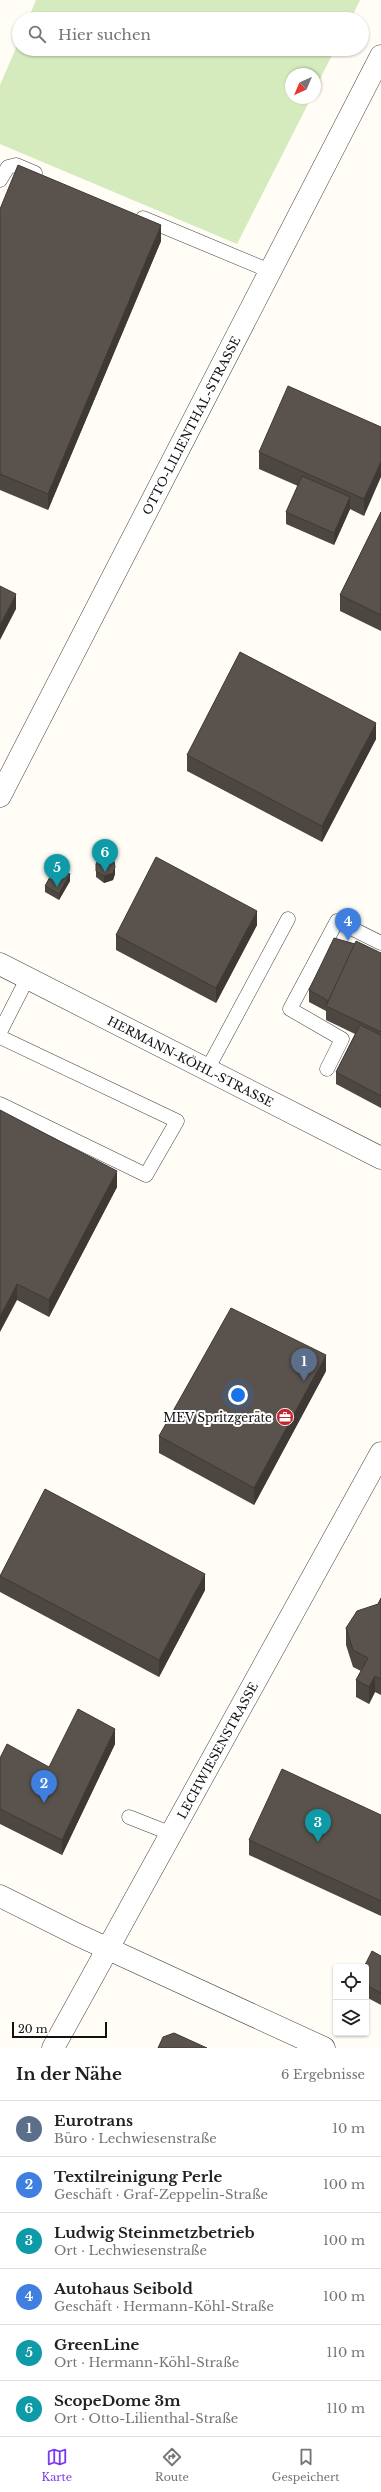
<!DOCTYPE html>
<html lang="de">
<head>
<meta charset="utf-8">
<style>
	body { margin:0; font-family:"Libre Baskerville",serif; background:#f2f2f2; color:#202124 }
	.controls { position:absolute; right:12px; bottom:12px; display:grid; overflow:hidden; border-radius:4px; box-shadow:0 1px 3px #0004 }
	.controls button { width:36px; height:36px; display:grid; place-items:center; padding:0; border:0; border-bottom:1px solid #e0e0e0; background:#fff; color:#202124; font:20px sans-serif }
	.compass { position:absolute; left:285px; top:68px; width:36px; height:36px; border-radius:50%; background:#fff; box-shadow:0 1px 3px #0004; rotate:224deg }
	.scale { position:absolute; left:12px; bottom:10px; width:95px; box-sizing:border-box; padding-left:4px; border:2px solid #111; border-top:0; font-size:11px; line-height:14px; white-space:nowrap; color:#111; -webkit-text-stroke:3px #fff; paint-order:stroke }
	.you { position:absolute; left:238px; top:1395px; width:14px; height:14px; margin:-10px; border:3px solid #fff; border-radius:50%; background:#1a73e8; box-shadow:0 0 0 6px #1a73e833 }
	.badge { display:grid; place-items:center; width:26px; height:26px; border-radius:50%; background:#7c3aed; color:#fff; font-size:13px; font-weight:700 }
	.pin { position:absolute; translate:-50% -33px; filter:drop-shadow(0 1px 2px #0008) }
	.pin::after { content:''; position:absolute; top:21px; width:14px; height:12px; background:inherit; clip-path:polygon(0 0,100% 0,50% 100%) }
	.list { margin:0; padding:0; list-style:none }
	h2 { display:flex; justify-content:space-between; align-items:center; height:52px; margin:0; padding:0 16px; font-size:17px }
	h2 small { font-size:13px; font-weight:400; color:#757577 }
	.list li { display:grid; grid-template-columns:26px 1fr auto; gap:12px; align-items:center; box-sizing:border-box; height:56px; padding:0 16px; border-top:1px solid #e0e0e0 }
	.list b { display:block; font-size:15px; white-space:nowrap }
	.list p { margin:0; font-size:13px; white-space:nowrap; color:#757577 }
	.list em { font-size:13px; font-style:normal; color:#757577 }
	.icon { flex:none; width:22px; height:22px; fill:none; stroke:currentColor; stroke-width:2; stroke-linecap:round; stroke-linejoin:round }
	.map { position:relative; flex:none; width:381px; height:2048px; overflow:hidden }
	.search { position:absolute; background:#fff; box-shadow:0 1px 3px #0004; left:12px; right:12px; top:12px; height:44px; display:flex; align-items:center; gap:10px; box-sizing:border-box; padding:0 14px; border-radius:22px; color:#757577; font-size:15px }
	.sheet { height:388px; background:#fff }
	nav { display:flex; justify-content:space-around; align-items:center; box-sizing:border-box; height:56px; border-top:1px solid #e0e0e0; background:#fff; font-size:11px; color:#757577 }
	nav a { display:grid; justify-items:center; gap:2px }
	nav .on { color:#7c3aed }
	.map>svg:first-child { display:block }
	.green { fill:#d5ebbd }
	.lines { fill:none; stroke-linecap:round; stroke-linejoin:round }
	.service-casing { stroke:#444; stroke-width:15 }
	.minor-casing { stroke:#444; stroke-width:23 }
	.tertiary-casing { stroke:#444; stroke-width:23 }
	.service { stroke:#fff; stroke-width:14 }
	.minor { stroke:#fff; stroke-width:22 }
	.tertiary { stroke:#fff; stroke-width:22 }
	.wall { fill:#4d4742 }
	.shaded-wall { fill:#3f3936 }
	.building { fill:#5a524d; stroke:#3f3936 }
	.labels { text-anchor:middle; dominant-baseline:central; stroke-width:4; stroke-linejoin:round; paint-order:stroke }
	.street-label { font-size:12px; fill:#111; stroke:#fff }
	.poi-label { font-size:12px; fill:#111; stroke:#fff; text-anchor:end }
</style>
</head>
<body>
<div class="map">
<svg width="381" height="2048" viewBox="0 0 381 2048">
	<rect width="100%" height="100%" fill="#fffdf5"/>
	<g class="green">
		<path d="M36,0H360L351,19H28Z"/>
		<path d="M19,41V49H335L315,89V74H291V98H311L237,244L0,144V85Z"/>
	</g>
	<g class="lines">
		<defs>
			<g id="service">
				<path d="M0,180L8,167L16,165L35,173"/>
				<path d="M143,218L270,271"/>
				<path d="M0,1032L27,979"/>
				<path d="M0,1037L177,1121L146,1175L0,1104"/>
				<path d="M327,1069L342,1039L290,1009L337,921L381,943"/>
				<path d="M207,1070L288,919"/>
				<path d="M129,1817L172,1834"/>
			</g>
			<g id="minor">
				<path id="s1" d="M0,796L381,56"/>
				<path id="s2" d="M0,964L381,1158"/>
				<path d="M0,1896L78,1935L324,2048"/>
			</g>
			<g id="tertiary">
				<path id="s3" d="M53,2048L381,1453"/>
			</g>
		</defs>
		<use href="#service" class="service-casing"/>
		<use href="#minor" class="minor-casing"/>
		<use href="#tertiary" class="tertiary-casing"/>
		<use href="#service" class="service"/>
		<use href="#minor" class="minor"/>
		<use href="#tertiary" class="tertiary"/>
	</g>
	<g class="wall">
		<path d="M0,209L161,241L48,510L0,490Z"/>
		<path d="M381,427L364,516L350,509L334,545L286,524V512L298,486L259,469V452Z"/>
		<path d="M381,512V631L340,611V595Z"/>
		<path d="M376,739L322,842L187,771V755Z"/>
		<path d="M96,864L115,874L113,880L104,883L96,877Z"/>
		<path d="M70,881L59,900L45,892V886Z"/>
		<path d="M257,925L216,1003L116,950V935Z"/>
		<path d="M381,953V1108L336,1084V1072L355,1034L326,1020V1011L309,1002V990Z"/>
		<path d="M0,1110L117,1187L49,1317L17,1300Z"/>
		<path d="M326,1371L254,1505L159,1453V1436Z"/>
		<path d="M0,1575L205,1590L159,1677L0,1592Z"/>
		<path d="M381,1598V1695L375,1692L369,1704L356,1697V1680L361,1671L353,1667L346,1645V1628L378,1604Z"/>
		<path d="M115,1744L62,1855L0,1824V1758L49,1767Z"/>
		<path d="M381,1815V1916L249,1855V1840Z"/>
		<path d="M381,1956V2005L366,1997V1967Z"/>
	</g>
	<g class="shaded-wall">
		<path d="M161,225V241L48,510V494Z"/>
		<path d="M381,461V477L364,516V499Z"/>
		<path d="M350,497V509L334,545V533Z"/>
		<path d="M16,594V609L0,640V625Z"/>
		<path d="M376,723V739L322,842V826Z"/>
		<path d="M115,867V874L113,880L104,883V876Z"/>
		<path d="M70,874V881L59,900V894Z"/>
		<path d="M257,911V925L216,1003V988Z"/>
		<path d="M117,1171V1187L49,1317V1300Z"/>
		<path d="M17,1284V1300L0,1332V1316Z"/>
		<path d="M326,1355V1371L254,1505V1488Z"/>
		<path d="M205,1574V1590L159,1677V1660Z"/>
		<path d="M375,1676V1692L369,1704V1687Z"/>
		<path d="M115,1729V1744L62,1855V1840Z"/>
	</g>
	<g class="building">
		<path d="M18,165L161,225L48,494L0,474V209Z"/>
		<path d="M288,386L381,427V461L364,499L259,452Z"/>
		<path d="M302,476L350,497L334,533L286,512Z"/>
		<path d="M381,512V615L340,595Z"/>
		<path d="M0,586L16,594L0,625Z"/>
		<path d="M240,652L376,723L322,826L187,755Z"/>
		<path d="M106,856L114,861L115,867L113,873L104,876L96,871V864L99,858Z"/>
		<path d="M156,857L257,911L216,988L116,935Z"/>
		<path d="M56,866L70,874L59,894L45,886Z"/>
		<path d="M334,938L355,944L327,1004V1000L309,990Z"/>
		<path d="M356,941L381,953V1032L326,1006Z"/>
		<path d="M360,1025L381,1035V1096L336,1072Z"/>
		<path d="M0,1110L117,1171L49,1300L17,1284L0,1316Z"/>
		<path d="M231,1308L326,1355L254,1488L159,1436Z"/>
		<path d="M45,1489L205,1574L159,1660L0,1576Z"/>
		<path d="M381,1598V1679L375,1676L369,1687L356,1680L368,1658L353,1650L346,1628L357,1611L378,1604Z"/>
		<path d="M78,1709L115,1729L62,1840L0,1809V1758L7,1744L49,1767Z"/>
		<path d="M282,1769L381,1815V1901L249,1840Z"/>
		<path d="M372,1951L381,1956V1993L366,1985V1967H364Z"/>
		<path d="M174,2033L207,2048H158L163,2037Z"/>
	</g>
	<defs>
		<symbol id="office-disc" viewBox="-11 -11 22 22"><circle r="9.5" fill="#c4262e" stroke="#fff"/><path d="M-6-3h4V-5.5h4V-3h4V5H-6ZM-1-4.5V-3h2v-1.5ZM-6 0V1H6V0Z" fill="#fff"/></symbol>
	</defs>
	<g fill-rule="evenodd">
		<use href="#office-disc" x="275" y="1407" width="20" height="20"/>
	</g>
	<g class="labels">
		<g class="street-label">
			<text stroke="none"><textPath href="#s1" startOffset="417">OTTO-LILIENTHAL-STRASSE</textPath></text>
			<text stroke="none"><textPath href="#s2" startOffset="214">HERMANN-KÖHL-STRASSE</textPath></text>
			<text stroke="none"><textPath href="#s3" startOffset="340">LECHWIESENSTRASSE</textPath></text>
		</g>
		<g class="poi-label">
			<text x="272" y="1417">MEV Spritzgeräte</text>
		</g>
	</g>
</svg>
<div class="controls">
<button><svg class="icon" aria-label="locate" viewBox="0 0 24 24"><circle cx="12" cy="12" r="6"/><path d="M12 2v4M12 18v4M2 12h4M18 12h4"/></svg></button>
<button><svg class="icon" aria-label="layers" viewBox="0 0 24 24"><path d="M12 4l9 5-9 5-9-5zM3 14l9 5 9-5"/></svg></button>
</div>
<svg class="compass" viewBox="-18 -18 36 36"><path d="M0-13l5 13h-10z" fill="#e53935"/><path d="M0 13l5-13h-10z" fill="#757577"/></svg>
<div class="scale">20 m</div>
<div class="you"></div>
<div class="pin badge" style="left:304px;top:1381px;background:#5c6f8a">1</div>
<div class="pin badge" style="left:44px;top:1803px;background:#3f7fe0">2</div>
<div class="pin badge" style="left:318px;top:1842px;background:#0f9aa8">3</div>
<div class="pin badge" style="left:348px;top:941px;background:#3f7fe0">4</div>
<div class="pin badge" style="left:57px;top:887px;background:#0f9aa8">5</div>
<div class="pin badge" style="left:105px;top:872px;background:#0f9aa8">6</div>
<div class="search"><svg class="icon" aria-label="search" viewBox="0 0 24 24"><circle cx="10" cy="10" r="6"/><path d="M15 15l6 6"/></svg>Hier suchen</div>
</div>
<section class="sheet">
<h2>In der Nähe<small>6 Ergebnisse</small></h2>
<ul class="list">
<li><span class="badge" style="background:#5c6f8a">1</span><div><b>Eurotrans</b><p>Büro · Lechwiesenstraße</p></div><em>10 m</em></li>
<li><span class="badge" style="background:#3f7fe0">2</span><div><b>Textilreinigung Perle</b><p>Geschäft · Graf-Zeppelin-Straße</p></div><em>100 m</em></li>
<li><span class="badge" style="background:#0f9aa8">3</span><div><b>Ludwig Steinmetzbetrieb</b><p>Ort · Lechwiesenstraße</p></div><em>100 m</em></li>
<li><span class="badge" style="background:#3f7fe0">4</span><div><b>Autohaus Seibold</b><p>Geschäft · Hermann-Köhl-Straße</p></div><em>100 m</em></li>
<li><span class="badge" style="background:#0f9aa8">5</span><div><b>GreenLine</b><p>Ort · Hermann-Köhl-Straße</p></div><em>110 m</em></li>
<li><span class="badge" style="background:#0f9aa8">6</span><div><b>ScopeDome 3m</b><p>Ort · Otto-Lilienthal-Straße</p></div><em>110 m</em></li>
</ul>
</section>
<nav>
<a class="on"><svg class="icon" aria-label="map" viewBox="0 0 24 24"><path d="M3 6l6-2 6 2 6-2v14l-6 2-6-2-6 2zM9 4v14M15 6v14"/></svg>Karte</a>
<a><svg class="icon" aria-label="directions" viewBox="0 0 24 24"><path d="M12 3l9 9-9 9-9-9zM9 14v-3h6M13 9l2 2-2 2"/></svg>Route</a>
<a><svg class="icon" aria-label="saved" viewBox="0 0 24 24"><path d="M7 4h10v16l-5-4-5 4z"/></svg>Gespeichert</a>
</nav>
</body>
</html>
